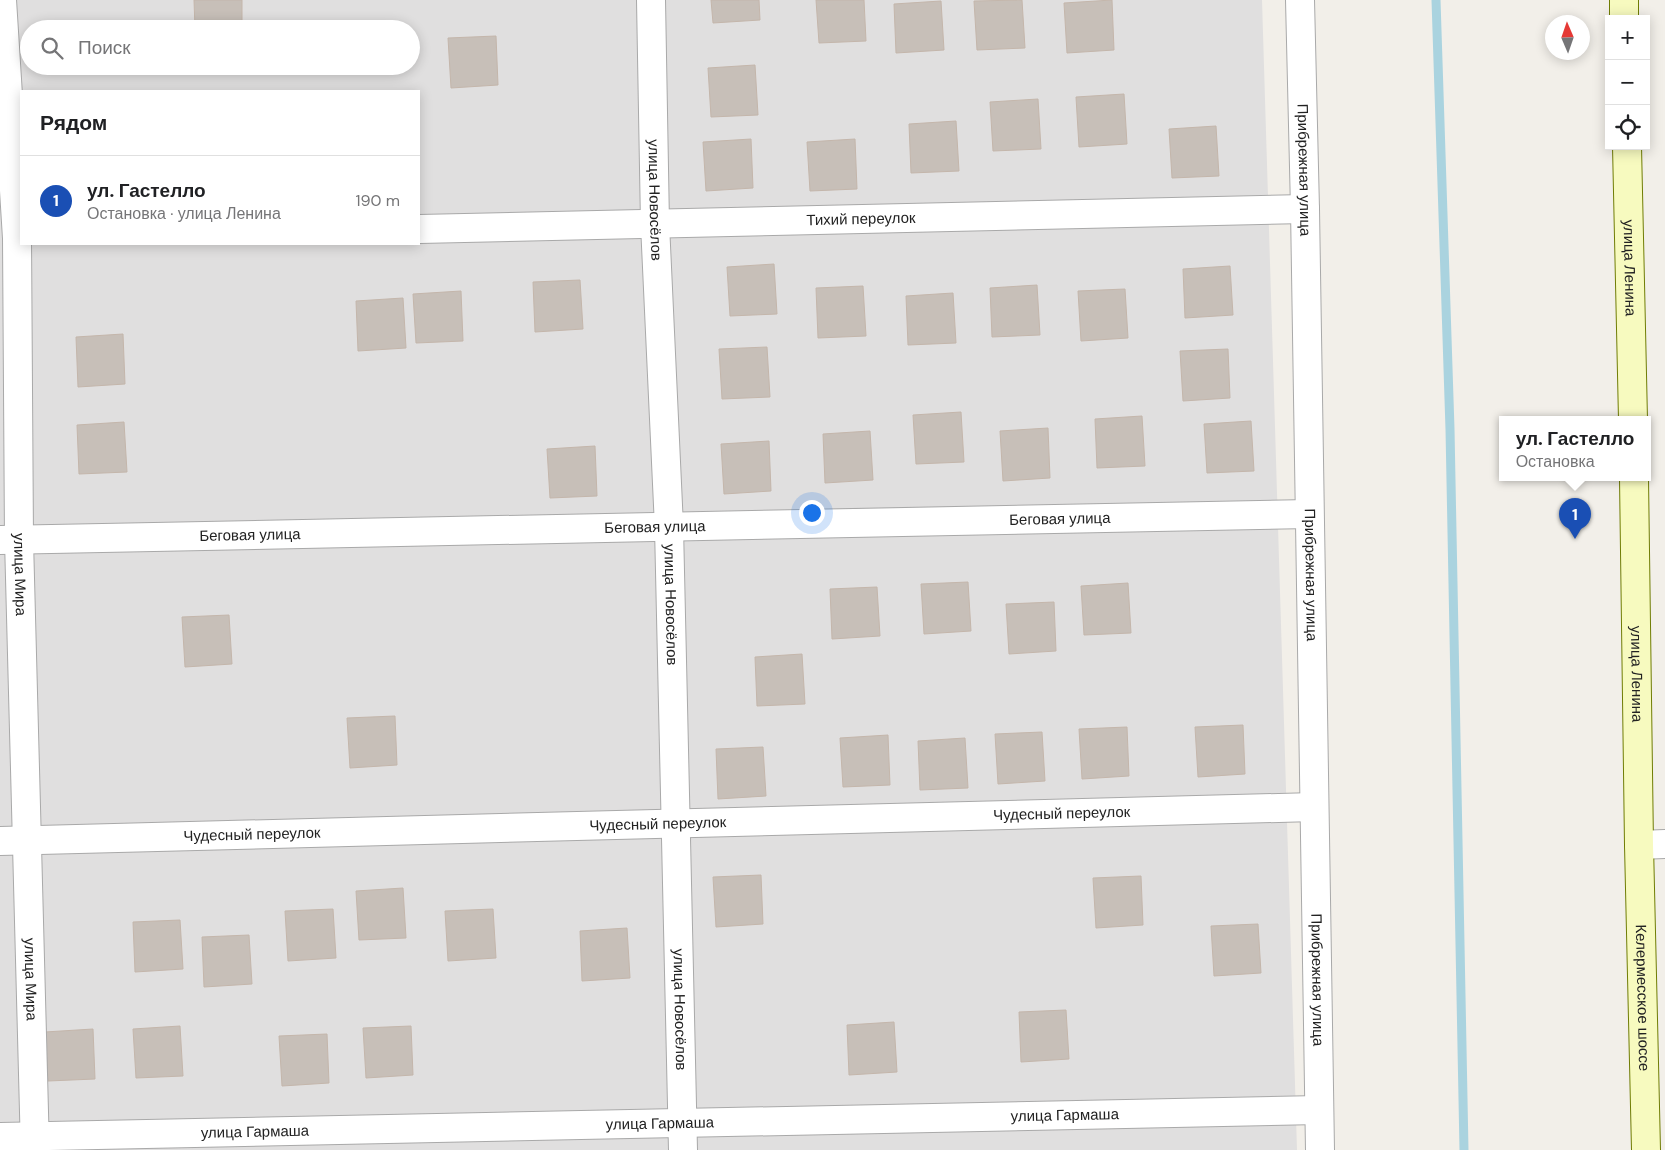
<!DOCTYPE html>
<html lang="ru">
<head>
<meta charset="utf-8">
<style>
	body { margin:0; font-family:"DM Sans",sans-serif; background:#f6f6f6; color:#202124 }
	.controls { position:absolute; right:15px; top:15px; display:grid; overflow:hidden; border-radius:0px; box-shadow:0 2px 12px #0003 }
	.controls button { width:45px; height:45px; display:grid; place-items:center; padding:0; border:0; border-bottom:1px solid #e0e0e0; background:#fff; color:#202124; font:25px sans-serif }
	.compass { position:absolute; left:1545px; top:15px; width:45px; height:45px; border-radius:50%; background:#fff; box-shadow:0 2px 12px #0003; rotate:358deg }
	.you { position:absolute; left:811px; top:512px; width:18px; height:18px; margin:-12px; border:4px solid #fff; border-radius:50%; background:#1a73e8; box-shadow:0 0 0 8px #1a73e833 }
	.badge { display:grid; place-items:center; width:32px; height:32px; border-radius:50%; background:#0f766e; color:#fff; font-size:16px; font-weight:700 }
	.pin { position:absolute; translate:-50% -41px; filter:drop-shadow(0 1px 2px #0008) }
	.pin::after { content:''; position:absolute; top:26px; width:18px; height:15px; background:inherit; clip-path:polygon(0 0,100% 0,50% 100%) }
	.popup { position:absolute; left:1499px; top:416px; width:152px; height:65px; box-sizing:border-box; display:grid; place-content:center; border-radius:0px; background:#fff; filter:drop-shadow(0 1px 4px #0005); font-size:16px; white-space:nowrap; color:#757577 }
	.popup b { font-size:19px; color:#202124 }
	.popup::after { content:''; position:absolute; left:50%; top:100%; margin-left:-10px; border:10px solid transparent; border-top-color:#fff }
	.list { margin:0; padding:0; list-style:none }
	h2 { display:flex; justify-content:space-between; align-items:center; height:65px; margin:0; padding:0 20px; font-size:21px }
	h2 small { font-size:16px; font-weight:400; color:#757577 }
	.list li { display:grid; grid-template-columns:32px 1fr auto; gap:15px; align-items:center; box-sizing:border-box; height:90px; padding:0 20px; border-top:1px solid #e0e0e0 }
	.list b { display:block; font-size:19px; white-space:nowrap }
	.list p { margin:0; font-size:16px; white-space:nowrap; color:#757577 }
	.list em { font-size:16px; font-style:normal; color:#757577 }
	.icon { flex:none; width:28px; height:28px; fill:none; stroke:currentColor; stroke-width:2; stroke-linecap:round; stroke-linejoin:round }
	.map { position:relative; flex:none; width:1665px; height:1150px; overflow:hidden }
	.search { position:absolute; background:#fff; box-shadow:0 2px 12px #0003; left:20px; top:20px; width:400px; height:55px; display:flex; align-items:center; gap:12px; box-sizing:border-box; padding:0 18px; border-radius:28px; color:#757577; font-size:19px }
	.panel { position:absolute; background:#fff; box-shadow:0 2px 12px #0003; left:20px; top:90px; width:400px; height:155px; border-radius:0px }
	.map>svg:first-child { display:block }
	.residential { fill:#e0dfdf; fill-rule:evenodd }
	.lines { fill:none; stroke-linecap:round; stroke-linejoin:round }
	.stream { stroke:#aad3df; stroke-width:9 }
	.building { fill:#c7bfb8; stroke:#c4b6ab }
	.minor-casing { stroke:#a9a9a9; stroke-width:30 }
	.secondary-casing { stroke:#707d05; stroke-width:30 }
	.minor { stroke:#fff; stroke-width:28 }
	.secondary { stroke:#f7fabf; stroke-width:28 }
	.labels { text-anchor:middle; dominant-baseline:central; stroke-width:4.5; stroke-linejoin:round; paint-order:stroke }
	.street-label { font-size:15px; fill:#222; stroke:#fff }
</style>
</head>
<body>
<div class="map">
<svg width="1665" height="1150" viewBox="0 0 1665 1150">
	<rect width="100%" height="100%" fill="#f2efe9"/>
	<path class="residential" d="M0,0H1262L1297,1150H0ZM29,29H411V66H29ZM21,91H419V244H21Z"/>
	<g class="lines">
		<path class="stream" d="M1436,0L1450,429L1464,1150"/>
	</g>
	<g class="building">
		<path d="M194,0H242V29H195Z"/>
		<path d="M711,0H759L760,20L713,23Z"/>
		<path d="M816,0H864L866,41L819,43Z"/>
		<path d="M1022,0L1025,48L977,50L974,1Z"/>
		<path d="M1112,0L1114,50L1067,53L1064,3Z"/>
		<path d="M941,1L944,50L896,53L894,4Z"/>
		<path d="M496,36L498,85L451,88L448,38Z"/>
		<path d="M755,65L758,115L711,117L708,68Z"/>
		<path d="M1124,94L1127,144L1079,147L1076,97Z"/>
		<path d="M1038,99L1041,149L993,151L990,102Z"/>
		<path d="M956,121L959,171L911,173L909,124Z"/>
		<path d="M1216,126L1219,176L1172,178L1169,129Z"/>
		<path d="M751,139L753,188L706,191L703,142Z"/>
		<path d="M855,139L857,189L810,191L807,142Z"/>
		<path d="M774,264L777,314L730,316L727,267Z"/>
		<path d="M1230,266L1233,315L1185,318L1183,269Z"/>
		<path d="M580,280L583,329L535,332L533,282Z"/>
		<path d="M1037,285L1040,335L992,337L990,288Z"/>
		<path d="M863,286L866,336L818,338L816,288Z"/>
		<path d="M1125,289L1128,338L1081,341L1078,291Z"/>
		<path d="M461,291L463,341L416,343L413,294Z"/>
		<path d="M953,293L956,343L908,345L906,296Z"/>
		<path d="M403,298L406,348L358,351L356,301Z"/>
		<path d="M123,334L125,384L78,387L76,337Z"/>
		<path d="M767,347L770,397L722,399L719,349Z"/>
		<path d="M1228,349L1230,398L1183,401L1180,351Z"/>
		<path d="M961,412L964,462L916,464L913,415Z"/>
		<path d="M1142,416L1145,466L1097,468L1095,419Z"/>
		<path d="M1251,421L1254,471L1207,473L1204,424Z"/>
		<path d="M124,422L127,472L79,474L77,425Z"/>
		<path d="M1048,428L1050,478L1003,481L1000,431Z"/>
		<path d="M870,431L873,480L825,483L823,434Z"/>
		<path d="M769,441L771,491L724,494L721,444Z"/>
		<path d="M595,446L597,496L550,498L547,449Z"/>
		<path d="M968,582L971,631L924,634L921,584Z"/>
		<path d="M1128,583L1131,633L1084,635L1081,586Z"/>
		<path d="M877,587L880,636L832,639L830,589Z"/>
		<path d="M1054,602L1056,651L1009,654L1006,604Z"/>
		<path d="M229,615L232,664L185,667L182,617Z"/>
		<path d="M802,654L805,704L757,706L755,657Z"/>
		<path d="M395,716L397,765L350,768L347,718Z"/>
		<path d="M1243,725L1245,774L1198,777L1195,727Z"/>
		<path d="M1127,727L1129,776L1082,779L1079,729Z"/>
		<path d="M1042,732L1045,781L998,784L995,734Z"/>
		<path d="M888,735L890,785L843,787L840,738Z"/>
		<path d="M965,738L968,788L920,790L918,741Z"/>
		<path d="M763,747L766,796L718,799L716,749Z"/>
		<path d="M761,875L763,924L716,927L713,877Z"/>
		<path d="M1141,876L1143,925L1096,928L1093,878Z"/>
		<path d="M403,888L406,938L359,940L356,891Z"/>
		<path d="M333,909L336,958L288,961L285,911Z"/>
		<path d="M493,909L496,958L448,961L445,911Z"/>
		<path d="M180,920L183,969L135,972L133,922Z"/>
		<path d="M1258,924L1261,973L1214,976L1211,926Z"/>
		<path d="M627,928L630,978L582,981L580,931Z"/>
		<path d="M249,935L252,984L204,987L202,937Z"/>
		<path d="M1066,1010L1069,1059L1021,1062L1019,1012Z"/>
		<path d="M894,1022L897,1072L849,1075L847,1025Z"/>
		<path d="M180,1026L183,1076L136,1078L133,1029Z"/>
		<path d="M411,1026L413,1075L366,1078L363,1028Z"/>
		<path d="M93,1029L95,1079L48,1081L45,1032Z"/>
		<path d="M327,1034L329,1083L282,1086L279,1036Z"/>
	</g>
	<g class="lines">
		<defs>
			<g id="minor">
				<path id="s1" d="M2,0L17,238L19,540L35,1150"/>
				<path id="s2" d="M651,0L655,224L669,527L683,1150"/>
				<path id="s3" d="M1300,0L1305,209L1320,1150"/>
				<path id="s4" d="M419,229L1305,209"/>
				<path id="s5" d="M0,540L1309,514"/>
				<path id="s6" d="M0,841L1314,807"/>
				<path d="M1639,845L1665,844"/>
				<path id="s7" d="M0,1137L1319,1110"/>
			</g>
			<g id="secondary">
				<path d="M1624,0V19"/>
				<path id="s8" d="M1627,146L1633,420"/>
				<path id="s9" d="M1634,478L1639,845L1646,1150"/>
			</g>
		</defs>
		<use href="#minor" class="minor-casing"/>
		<use href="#secondary" class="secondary-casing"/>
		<use href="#minor" class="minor"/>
		<use href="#secondary" class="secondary"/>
	</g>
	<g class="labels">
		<g class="street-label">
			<text stroke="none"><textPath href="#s3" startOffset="170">Прибрежная улица</textPath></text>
			<text stroke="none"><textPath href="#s2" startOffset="200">улица Новосёлов</textPath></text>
			<text stroke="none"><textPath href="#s4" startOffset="442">Тихий переулок</textPath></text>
			<text stroke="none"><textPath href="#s8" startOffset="122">улица Ленина</textPath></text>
			<text stroke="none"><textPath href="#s5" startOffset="1060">Беговая улица</textPath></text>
			<text stroke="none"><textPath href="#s5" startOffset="655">Беговая улица</textPath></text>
			<text stroke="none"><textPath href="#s5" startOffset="250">Беговая улица</textPath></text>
			<text stroke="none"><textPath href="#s1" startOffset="575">улица Мира</textPath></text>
			<text stroke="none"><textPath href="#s3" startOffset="575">Прибрежная улица</textPath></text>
			<text stroke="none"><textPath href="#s2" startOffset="605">улица Новосёлов</textPath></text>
			<text stroke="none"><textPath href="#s9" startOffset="196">улица Ленина</textPath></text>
			<text stroke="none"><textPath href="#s6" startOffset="1062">Чудесный переулок</textPath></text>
			<text stroke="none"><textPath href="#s6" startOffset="658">Чудесный переулок</textPath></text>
			<text stroke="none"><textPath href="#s6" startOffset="252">Чудесный переулок</textPath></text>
			<text stroke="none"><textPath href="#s1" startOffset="980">улица Мира</textPath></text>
			<text stroke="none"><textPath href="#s3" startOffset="980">Прибрежная улица</textPath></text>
			<text stroke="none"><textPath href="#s9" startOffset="520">Келермесское шоссе</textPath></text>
			<text stroke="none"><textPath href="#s2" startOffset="1010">улица Новосёлов</textPath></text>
			<text stroke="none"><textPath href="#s7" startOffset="1065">улица Гармаша</textPath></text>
			<text stroke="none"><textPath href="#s7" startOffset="660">улица Гармаша</textPath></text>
			<text stroke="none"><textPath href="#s7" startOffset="255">улица Гармаша</textPath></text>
		</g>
	</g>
</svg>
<div class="controls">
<button>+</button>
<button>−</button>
<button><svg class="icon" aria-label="locate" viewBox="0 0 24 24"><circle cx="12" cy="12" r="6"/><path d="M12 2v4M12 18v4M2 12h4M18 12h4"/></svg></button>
</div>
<svg class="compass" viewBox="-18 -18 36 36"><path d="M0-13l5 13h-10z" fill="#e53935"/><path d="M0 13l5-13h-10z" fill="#757577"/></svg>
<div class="you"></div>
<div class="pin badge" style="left:1575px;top:539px;background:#1a4fb4">1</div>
<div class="popup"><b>ул. Гастелло</b>Остановка</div>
<div class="search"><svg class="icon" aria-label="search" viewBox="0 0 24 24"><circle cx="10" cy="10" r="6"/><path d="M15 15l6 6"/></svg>Поиск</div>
<section class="panel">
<h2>Рядом<small></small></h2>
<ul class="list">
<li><span class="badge" style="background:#1a4fb4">1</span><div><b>ул. Гастелло</b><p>Остановка · улица Ленина</p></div><em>190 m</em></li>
</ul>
</section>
</div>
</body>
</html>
